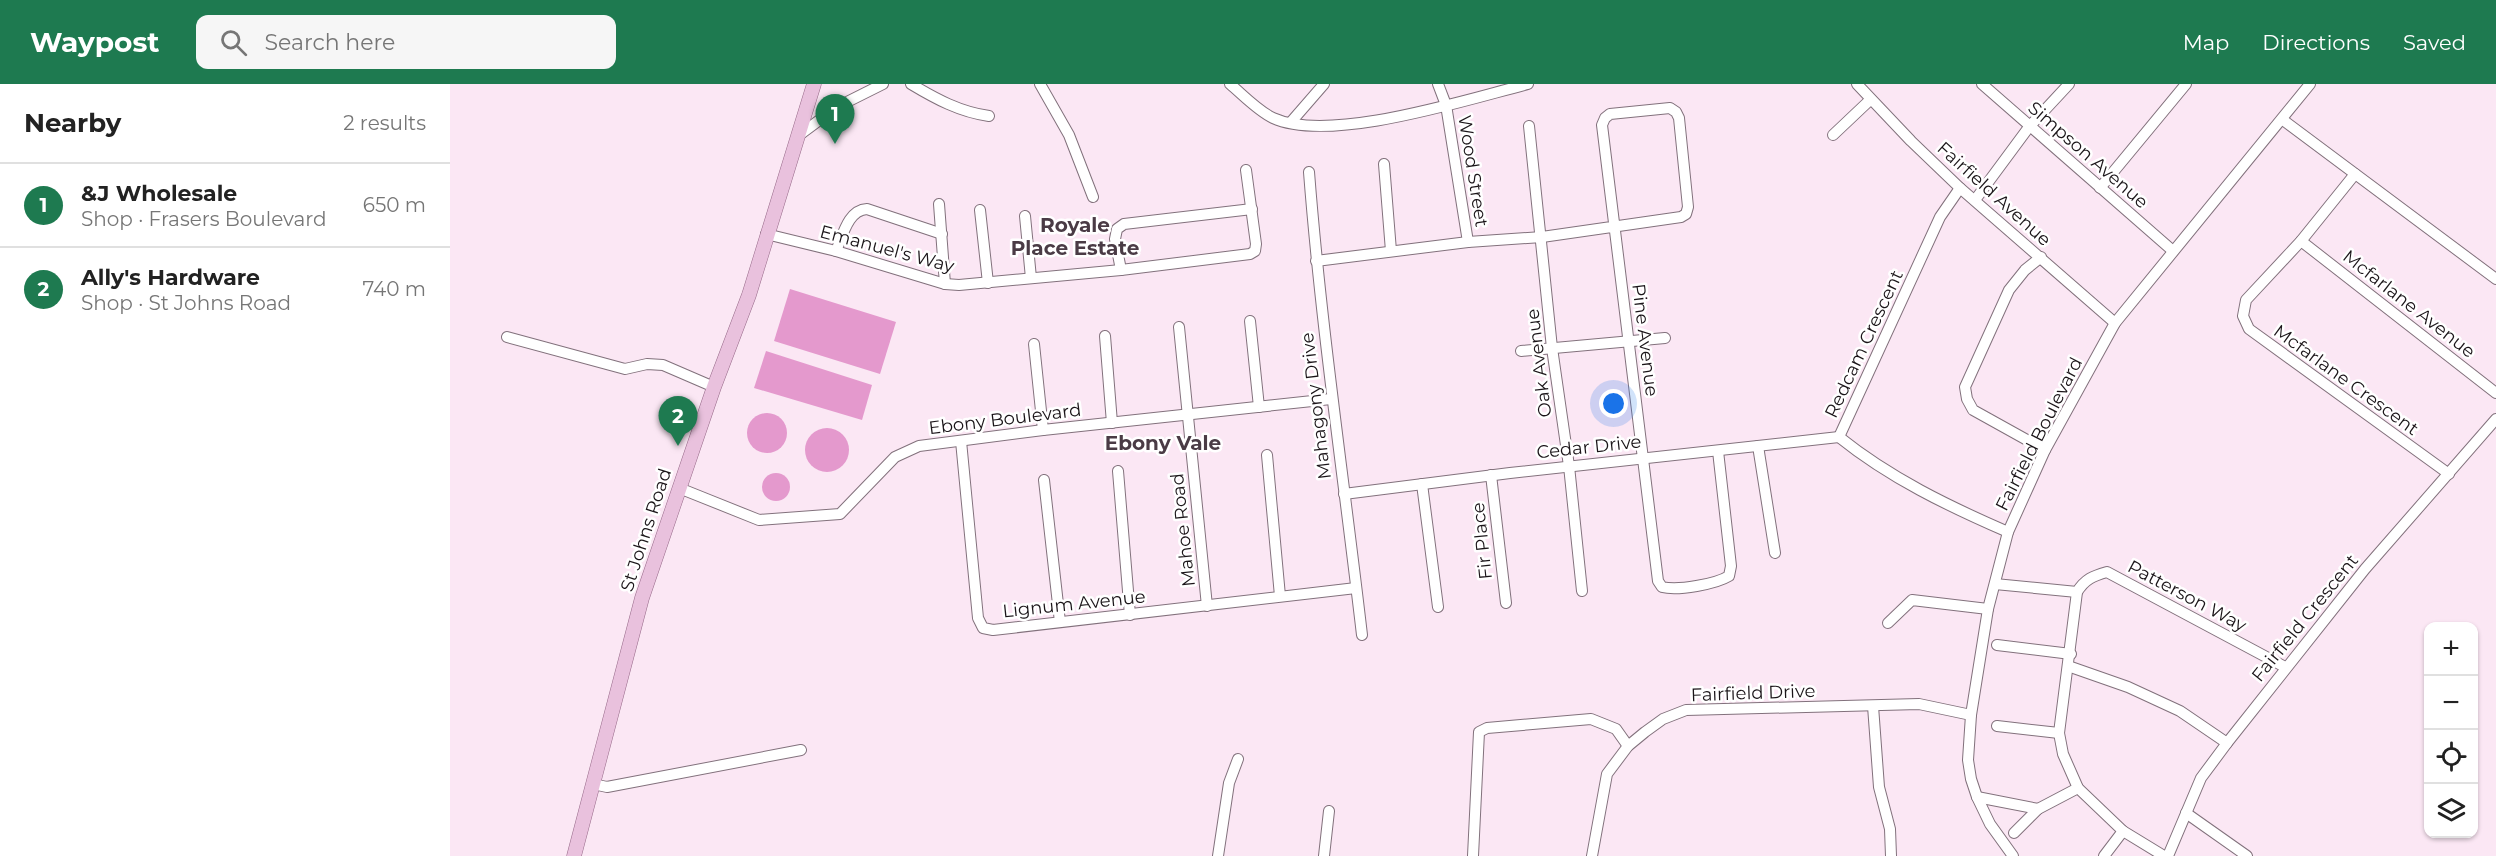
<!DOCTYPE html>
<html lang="en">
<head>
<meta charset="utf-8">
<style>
	body { margin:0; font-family:Montserrat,sans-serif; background:#f6f6f6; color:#222 }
	.controls { position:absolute; right:18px; bottom:18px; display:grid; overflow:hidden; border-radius:12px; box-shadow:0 2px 4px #0004 }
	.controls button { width:54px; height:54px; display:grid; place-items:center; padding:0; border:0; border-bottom:2px solid #e0e0e0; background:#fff; color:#222; font:30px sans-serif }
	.you { position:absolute; left:1164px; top:320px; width:21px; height:21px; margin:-15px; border:4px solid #fff; border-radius:50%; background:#1a73e8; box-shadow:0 0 0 9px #1a73e833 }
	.badge { display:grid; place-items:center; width:39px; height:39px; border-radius:50%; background:#1e7a50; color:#fff; font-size:20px; font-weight:700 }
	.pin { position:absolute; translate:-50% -50px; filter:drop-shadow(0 2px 3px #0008) }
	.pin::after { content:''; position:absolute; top:32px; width:21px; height:18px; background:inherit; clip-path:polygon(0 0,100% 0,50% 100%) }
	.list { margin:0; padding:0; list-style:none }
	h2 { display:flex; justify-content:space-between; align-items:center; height:78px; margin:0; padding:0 24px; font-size:26px }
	h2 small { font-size:20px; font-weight:400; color:#767676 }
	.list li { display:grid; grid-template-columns:39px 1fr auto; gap:18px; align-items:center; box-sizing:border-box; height:84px; padding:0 24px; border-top:2px solid #e0e0e0 }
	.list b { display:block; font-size:22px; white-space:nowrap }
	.list p { margin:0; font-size:20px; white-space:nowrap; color:#767676 }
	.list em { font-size:20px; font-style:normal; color:#767676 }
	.icon { flex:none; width:33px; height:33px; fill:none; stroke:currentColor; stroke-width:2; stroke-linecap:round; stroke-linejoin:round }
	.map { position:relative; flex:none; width:2046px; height:772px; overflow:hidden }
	header { display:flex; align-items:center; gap:36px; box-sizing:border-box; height:84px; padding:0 30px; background:#1e7a50; color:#fff }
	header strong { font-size:28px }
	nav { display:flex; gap:33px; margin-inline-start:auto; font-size:21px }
	.search { width:420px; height:54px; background:#f6f6f6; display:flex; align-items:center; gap:15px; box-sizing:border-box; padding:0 21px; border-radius:12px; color:#767676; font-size:22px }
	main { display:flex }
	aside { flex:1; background:#fff }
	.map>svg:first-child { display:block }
	.water { fill:#e499cd }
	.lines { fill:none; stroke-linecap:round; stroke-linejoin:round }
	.minor-casing { stroke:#82717c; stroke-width:12 }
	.major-casing { stroke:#976a89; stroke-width:15 }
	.minor { stroke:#fff; stroke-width:10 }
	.major { stroke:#e9c1dd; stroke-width:14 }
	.labels { text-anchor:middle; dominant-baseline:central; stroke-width:5; stroke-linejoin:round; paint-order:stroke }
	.street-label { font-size:18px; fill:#1a1418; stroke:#fff }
	.neighbourhood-label { font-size:20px; font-weight:bold; fill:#4a3b45; stroke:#fff }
</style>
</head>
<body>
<header>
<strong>Waypost</strong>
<div class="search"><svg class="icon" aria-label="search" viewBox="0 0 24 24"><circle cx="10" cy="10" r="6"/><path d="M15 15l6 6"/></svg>Search here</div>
<nav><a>Map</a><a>Directions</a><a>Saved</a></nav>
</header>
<main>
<aside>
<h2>Nearby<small>2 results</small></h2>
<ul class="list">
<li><span class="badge">1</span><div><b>&amp;J Wholesale</b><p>Shop · Frasers Boulevard</p></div><em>650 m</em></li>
<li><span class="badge">2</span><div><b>Ally's Hardware</b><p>Shop · St Johns Road</p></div><em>740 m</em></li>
</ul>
</aside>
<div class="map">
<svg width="2046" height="772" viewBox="0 0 2046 772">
	<rect width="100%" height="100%" fill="#fbe7f4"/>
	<g class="water">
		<path d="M340,205L446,238L430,290L324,257Z"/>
		<path d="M316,267L422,301L412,336L304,304Z"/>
		<circle cx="317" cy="349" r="20"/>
		<circle cx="377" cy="366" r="22"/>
		<circle cx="326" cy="403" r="14"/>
	</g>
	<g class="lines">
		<defs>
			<g id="minor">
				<path d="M461,0C486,15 510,28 539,32"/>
				<path d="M590,0L619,51L643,113"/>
				<path d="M780,0C793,11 808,27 823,34C880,60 1018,15 1078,0"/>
				<path d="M988,0L996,21L1018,158"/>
				<path d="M1407,0L1461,57L1510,104L1665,239"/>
				<path d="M1532,0L1723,167"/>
				<path d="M1833,36L2046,195"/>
				<path d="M841,38L874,0"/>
				<path d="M1079,42L1102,264L1119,382L1132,507"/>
				<path d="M1383,51L1420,16"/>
				<path d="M348,52L387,23L433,0"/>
				<path d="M934,80L941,167"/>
				<path d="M859,88C871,243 894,396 912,551"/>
				<path d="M1905,90L1851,157L1796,216L1793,232L1799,245L1999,390"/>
				<path d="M1650,104L1736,0"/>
				<path d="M1525,116L1579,43L1619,0"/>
				<path d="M489,120L495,200"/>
				<path d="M530,126L538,199"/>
				<path d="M575,132L581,194"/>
				<path d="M316,150L386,167L495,200L509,201L671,186L800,170L805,167L806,160L796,86"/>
				<path d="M1851,157L2046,309"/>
				<path d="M386,167C393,151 398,126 417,125L492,150"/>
				<path d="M1591,173L1575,186L1559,206L1515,303L1517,315L1523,326L1595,366"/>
				<path d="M866,177L1018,158L1092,153L1231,133L1236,130L1238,123L1229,34L1226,28L1220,24L1160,30L1155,34L1152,41L1208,497L1212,503C1228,507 1266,500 1279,492L1281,482L1268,367"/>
				<path d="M671,186L665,155L667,145L674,140L802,125"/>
				<path d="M800,237L809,323"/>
				<path d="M729,243L757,522"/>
				<path d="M655,252L662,339"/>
				<path d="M57,253L175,285L197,280L213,281L264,303"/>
				<path d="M584,260L593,346"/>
				<path d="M1071,267L1215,254"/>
				<path d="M1389,353L1490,133L1510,104"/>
				<path d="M1389,353C1440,394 1498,422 1558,448"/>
				<path d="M511,357L528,534L533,544L543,546L906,504"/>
				<path d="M1308,362L1325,469"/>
				<path d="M817,371L830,512"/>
				<path d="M668,387L680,531"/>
				<path d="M1041,391L1056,519"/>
				<path d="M594,396L610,538"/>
				<path d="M972,400L988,523"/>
				<path d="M229,404L309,436L390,430L445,373L469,362L593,346L881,315"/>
				<path d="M894,410L1060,389L1389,353"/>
				<path d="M1545,500L1627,508"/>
				<path d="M1438,539L1462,516L1538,525"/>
				<path d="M1547,561L1621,570"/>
				<path d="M1618,582L1678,603L1730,627L1777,659"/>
				<path d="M1423,622L1429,703L1440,745L1441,772"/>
				<path d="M1547,642L1609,649"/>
				<path d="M143,700L157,703L351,666"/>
				<path d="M1527,713L1588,725"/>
				<path d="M1736,729L1797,772"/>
				<path d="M1564,749L1588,725L1628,704"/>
				<path d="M768,772L779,699L788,675"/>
				<path d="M874,772L879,727"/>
				<path d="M1023,772L1029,648L1037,644L1141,635L1166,645L1178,662"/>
				<path d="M1142,772L1157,690L1178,662L1195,648L1213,635L1236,626L1469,620L1521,631"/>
				<path d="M1563,772L1540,740L1527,713L1521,695L1518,676L1521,631L1538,525L1558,448L1595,366L1665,239L1860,0"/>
				<path d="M1654,772L1673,747"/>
				<path d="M1714,772L1673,747L1628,704L1613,670L1609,649L1627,508C1635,495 1643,492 1657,488L1835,583"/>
				<path d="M1718,772L1751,694L1777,659L1915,485L2046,335"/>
			</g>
			<path id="major" d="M124,772L192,514L264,303L299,211L364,0"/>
		</defs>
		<use href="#minor" class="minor-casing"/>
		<use href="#major" class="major-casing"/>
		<use href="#minor" class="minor"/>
		<use href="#major" class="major"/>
	</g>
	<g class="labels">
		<g class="street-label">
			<text transform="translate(1638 71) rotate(41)">Simpson Avenue</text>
			<text transform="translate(1023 87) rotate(81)">Wood Street</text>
			<text transform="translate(1544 110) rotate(42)">Fairfield Avenue</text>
			<text transform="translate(437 165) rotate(15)">Emanuel's Way</text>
			<text transform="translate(1959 220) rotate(38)">Mcfarlane Avenue</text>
			<text transform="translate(1195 256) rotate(83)">Pine Avenue</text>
			<text transform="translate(1414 260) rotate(-65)">Redcam Crescent</text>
			<text transform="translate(1089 279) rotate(-97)">Oak Avenue</text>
			<text transform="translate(1896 296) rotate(36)">Mcfarlane Crescent</text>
			<text transform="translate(866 322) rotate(-97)">Mahagony Drive</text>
			<text transform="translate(555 335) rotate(-7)">Ebony Boulevard</text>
			<text transform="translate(1589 350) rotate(-63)">Fairfield Boulevard</text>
			<text transform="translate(1139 363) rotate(-6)">Cedar Drive</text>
			<text transform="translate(196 446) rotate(-72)">St Johns Road</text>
			<text transform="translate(733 446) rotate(-96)">Mahoe Road</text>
			<text transform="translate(1032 457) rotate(-96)">Fir Place</text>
			<text transform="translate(1737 512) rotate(28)">Patterson Way</text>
			<text transform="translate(624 520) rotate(-6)">Lignum Avenue</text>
			<text transform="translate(1855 534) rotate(-51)">Fairfield Crescent</text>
			<text transform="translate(1303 609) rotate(-2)">Fairfield Drive</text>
		</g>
		<g class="neighbourhood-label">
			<text x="625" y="141">Royale<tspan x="625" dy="23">Place Estate</tspan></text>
			<text x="713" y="359">Ebony Vale</text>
		</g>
	</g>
</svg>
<div class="controls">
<button>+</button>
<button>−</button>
<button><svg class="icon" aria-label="locate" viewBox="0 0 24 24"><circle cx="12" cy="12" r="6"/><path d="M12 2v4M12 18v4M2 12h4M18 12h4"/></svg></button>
<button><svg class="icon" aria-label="layers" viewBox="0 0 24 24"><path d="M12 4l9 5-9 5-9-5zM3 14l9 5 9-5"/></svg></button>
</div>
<div class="you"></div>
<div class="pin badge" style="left:385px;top:60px">1</div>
<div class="pin badge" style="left:228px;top:362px">2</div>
</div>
</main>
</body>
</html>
